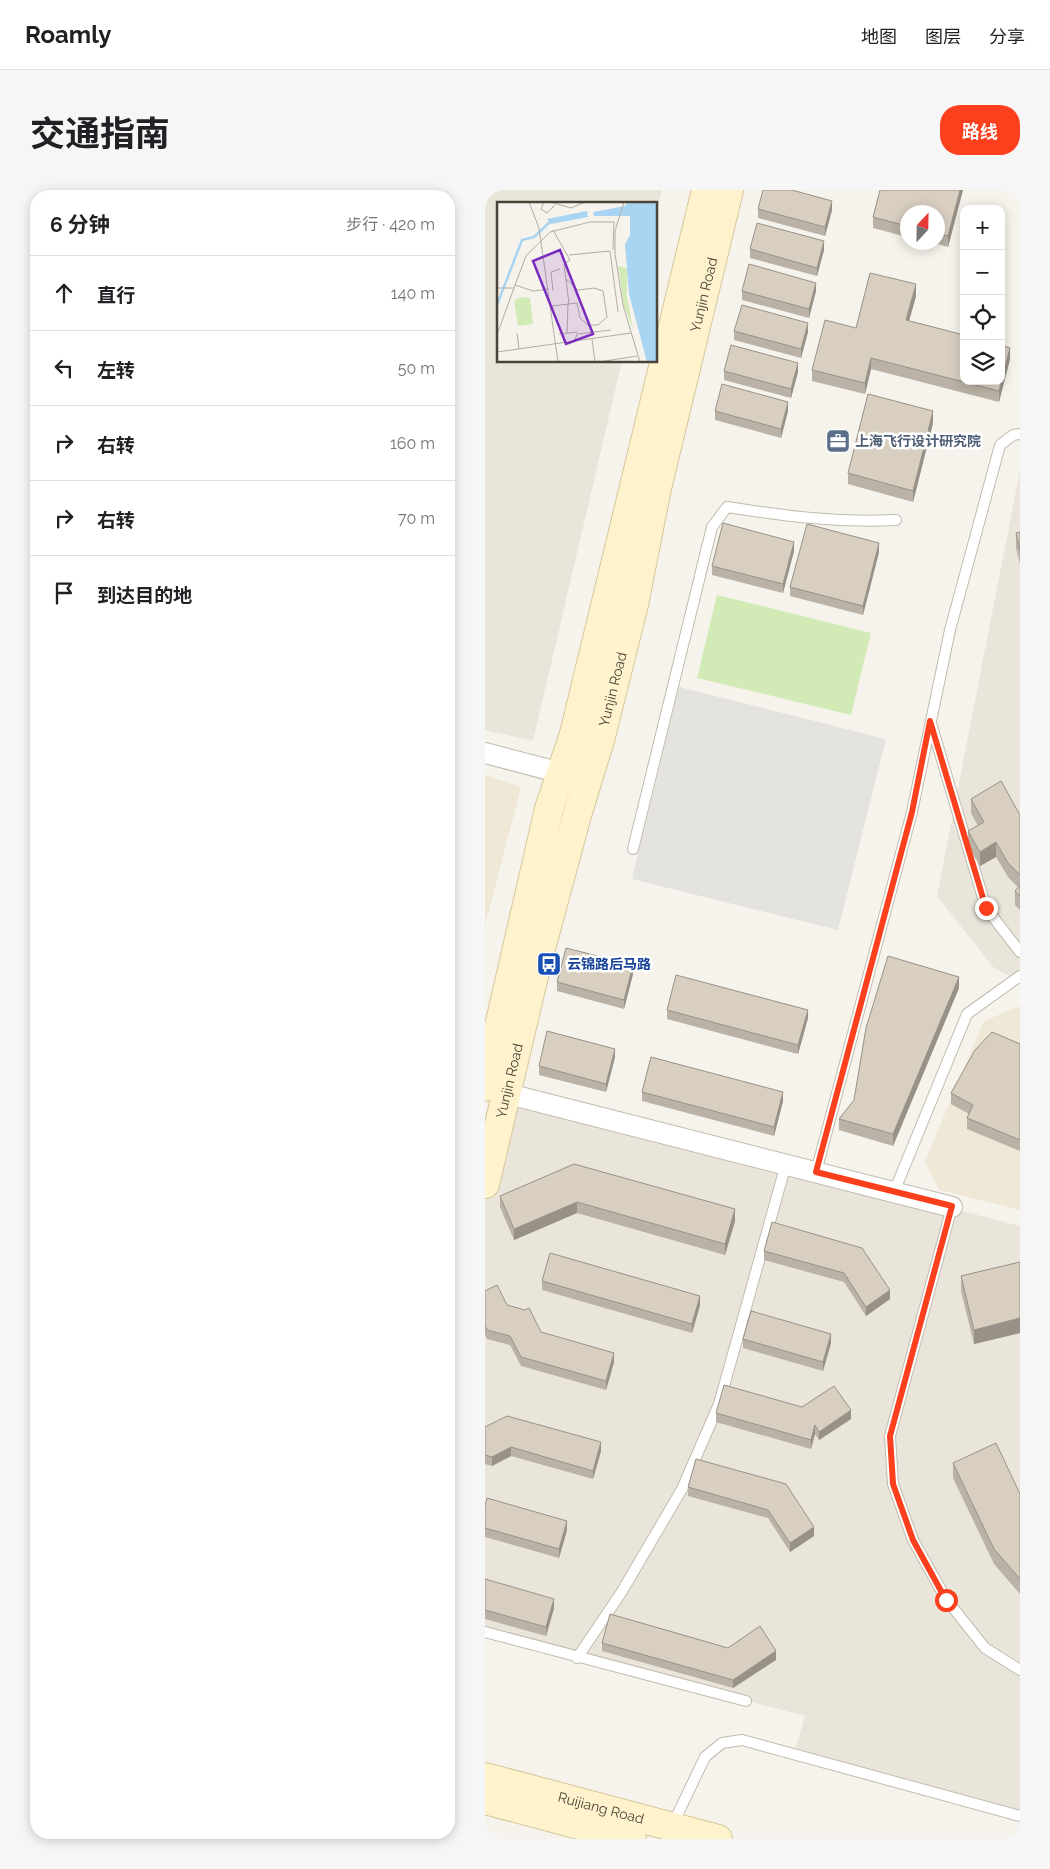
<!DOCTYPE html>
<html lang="zh">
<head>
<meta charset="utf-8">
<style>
	body { margin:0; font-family:Raleway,"Noto Sans SC",sans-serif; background:#f6f6f6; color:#202124 }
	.controls { position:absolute; right:15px; top:15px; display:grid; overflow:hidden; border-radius:10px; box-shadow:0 2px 12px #0003 }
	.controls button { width:45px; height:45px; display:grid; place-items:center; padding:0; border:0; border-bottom:1px solid #e0e0e0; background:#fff; color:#202124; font:25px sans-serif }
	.compass { position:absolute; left:415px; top:15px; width:45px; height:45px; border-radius:50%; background:#fff; box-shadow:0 2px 12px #0003; rotate:22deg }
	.stop { position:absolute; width:15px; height:15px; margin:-11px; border:4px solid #fc3f1d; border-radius:50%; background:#fff }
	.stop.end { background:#fc3f1d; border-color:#fff; box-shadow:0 1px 5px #0008 }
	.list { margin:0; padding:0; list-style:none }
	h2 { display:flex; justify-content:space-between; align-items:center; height:65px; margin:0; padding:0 20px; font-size:21px }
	h2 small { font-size:16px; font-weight:400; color:#757577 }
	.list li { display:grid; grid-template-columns:32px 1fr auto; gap:15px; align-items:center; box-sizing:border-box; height:75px; padding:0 20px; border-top:1px solid #e0e0e0 }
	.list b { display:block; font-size:19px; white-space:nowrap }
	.list em { font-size:16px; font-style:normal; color:#757577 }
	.icon { flex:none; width:28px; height:28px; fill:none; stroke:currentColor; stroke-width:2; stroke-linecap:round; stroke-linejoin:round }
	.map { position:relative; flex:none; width:535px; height:1649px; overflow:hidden; border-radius:20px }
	header { display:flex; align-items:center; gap:30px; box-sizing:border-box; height:70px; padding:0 25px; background:#fff; border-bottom:1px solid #e0e0e0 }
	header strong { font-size:24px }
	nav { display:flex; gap:28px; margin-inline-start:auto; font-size:18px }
	.intro { display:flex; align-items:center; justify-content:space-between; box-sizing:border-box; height:120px; padding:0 30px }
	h1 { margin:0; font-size:35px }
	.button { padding:12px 22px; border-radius:20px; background:#fc3f1d; color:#fff; font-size:18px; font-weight:700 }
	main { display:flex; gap:30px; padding:0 30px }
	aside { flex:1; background:#fff; border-radius:20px; box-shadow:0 2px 12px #0003 }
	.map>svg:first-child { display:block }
	.residential { fill:#eae5da }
	.education { fill:#efe8d6 }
	.green { fill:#d2eab5 }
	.parking { fill:#e5e3e0 }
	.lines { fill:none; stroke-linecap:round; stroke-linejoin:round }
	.lane-casing { stroke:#c2bbae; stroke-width:12 }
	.street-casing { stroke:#c2bbae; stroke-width:22 }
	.secondary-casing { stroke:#d6c79b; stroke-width:30 }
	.lane { stroke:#fff; stroke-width:10 }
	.street { stroke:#fff; stroke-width:20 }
	.secondary { stroke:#fff3cd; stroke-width:28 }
	.wall { fill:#bab2a6 }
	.shaded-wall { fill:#979187 }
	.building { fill:#d8cfc1; stroke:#979187 }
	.route { stroke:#fc3f1d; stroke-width:6 }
	.labels { text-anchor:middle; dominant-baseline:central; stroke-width:5; stroke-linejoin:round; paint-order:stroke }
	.street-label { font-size:14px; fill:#4b4439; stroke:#fff }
	.service-label { font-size:14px; font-weight:bold; fill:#4e5e75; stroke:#fff; text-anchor:start }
	.transit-label { font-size:14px; font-weight:bold; fill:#164399; stroke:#fff; text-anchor:start }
	.inset-river { fill:none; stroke:#a9d4f2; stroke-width:2.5 }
	.inset-road { fill:none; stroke:#b2ada4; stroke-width:1 }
	.view { fill:#7b2cbf; fill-opacity:0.15; stroke:#7b2cbf; stroke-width:2.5 }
	.inset-edge { fill:none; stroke:#4b4439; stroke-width:2.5 }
</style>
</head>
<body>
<header>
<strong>Roamly</strong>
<nav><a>地图</a><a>图层</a><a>分享</a></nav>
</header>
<div class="intro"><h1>交通指南</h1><a class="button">路线</a></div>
<main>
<aside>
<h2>6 分钟<small>步行 · 420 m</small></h2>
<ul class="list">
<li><svg class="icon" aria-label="ahead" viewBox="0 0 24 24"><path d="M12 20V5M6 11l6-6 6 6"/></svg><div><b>直行</b></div><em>140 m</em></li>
<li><svg class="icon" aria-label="left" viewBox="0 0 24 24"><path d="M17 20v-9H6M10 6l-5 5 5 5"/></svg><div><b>左转</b></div><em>50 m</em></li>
<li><svg class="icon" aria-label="right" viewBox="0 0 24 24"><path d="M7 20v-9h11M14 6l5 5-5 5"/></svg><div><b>右转</b></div><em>160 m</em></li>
<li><svg class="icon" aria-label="right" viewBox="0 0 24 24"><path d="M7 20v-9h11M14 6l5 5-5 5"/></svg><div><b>右转</b></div><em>70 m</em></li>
<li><svg class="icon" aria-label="arrive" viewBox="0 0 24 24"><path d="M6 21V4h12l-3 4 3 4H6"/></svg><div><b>到达目的地</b></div></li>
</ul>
</aside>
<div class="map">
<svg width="535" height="1649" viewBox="0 0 535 1649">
	<rect width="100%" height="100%" fill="#f6f3ec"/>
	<g class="residential">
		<path d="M0,0H177L171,26V14H14V171H137L48,551L0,540Z"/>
		<path d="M535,280V791L509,778L452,706Z"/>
		<path d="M23,904L535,1036V1626L309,1564L320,1526L0,1442V992Z"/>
	</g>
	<g class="education">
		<path d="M0,585L36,597L0,736Z"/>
		<path d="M535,816V1020L454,1000L440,971L499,831Z"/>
	</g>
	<path class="green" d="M232,405L386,443L366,525L212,488Z"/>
	<path class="parking" d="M194,497L401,549L353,740L147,689Z"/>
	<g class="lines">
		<defs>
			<g id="lane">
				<path d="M446,533L501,718L535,762"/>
				<path d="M148,659L227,337L242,317C300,326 352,333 411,330"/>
				<path d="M331,982L427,622L465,440L515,255L528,245L535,244"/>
				<path d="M409,1002L482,824L535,786"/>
				<path d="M467,1017L405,1246L408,1294L428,1350L461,1409L500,1458L535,1480"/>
				<path d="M0,1442L261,1511"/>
				<path d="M92,1468L136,1403L197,1299L234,1214L301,974"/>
				<path d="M187,1636L220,1567L237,1553L257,1550L535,1626"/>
			</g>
			<g id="street">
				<path d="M0,563L88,586"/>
				<path d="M23,904L467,1017"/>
			</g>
			<g id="secondary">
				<path d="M0,897L64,619L89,544L221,0"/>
				<path id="s1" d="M0,994L52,773L92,625L115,550L149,414L172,298L244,0"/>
				<path id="s2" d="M0,1587L233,1649"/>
				<path d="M0,1610L147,1649"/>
			</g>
		</defs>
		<use href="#lane" class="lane-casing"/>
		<use href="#street" class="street-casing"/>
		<use href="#secondary" class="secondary-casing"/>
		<use href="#lane" class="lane"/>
		<use href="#street" class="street"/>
		<use href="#secondary" class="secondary"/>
	</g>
	<g class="wall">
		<path d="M395,0H478L463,57L445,52H452V22H422V47L388,38V27Z"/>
		<path d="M273,19L347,20L340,46L273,28Z"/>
		<path d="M265,59L339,60L332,86L265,68Z"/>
		<path d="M257,101H331L324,128L257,110Z"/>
		<path d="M431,106L424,131L525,169L514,212L386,179L380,204L327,191V180L371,138Z"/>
		<path d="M249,141L323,142L316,168L249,150Z"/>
		<path d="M239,181L313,182L306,208L239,190Z"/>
		<path d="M230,221H303L296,248L230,230Z"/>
		<path d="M448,233L428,312L363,294V283Z"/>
		<path d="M535,342V374L531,358V343Z"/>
		<path d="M309,361L298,403L227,385V376Z"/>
		<path d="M394,362L378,425L305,406V397Z"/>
		<path d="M486,609L535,625V720L530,715V701L533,697L523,687L511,667L495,676L483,656V641L493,636L486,623Z"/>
		<path d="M148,784L139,819L72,801V792Z"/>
		<path d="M474,798L408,956L354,940V929Z"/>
		<path d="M182,820L323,828L313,864L182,829Z"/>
		<path d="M535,854V961L482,939V928L484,924L466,914V903Z"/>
		<path d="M130,867L121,902L54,885V876Z"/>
		<path d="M157,902L298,911L289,946L157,911Z"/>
		<path d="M89,974L250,1031L240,1065L92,1023L29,1050L15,1017V1006Z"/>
		<path d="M287,1032L405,1109L381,1126L359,1092L279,1070V1061Z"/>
		<path d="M535,1072V1143L489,1154L476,1101V1086Z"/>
		<path d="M57,1091L215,1115L207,1143L57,1100Z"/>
		<path d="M0,1101L22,1115L56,1142L129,1172L121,1200L36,1176L25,1155L2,1149L0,1145Z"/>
		<path d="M258,1149L346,1153L338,1181L258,1158Z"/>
		<path d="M317,1217L366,1229L334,1250L330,1244L326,1259L231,1232V1223Z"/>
		<path d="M0,1237L116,1261L108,1289L26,1266L7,1276L0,1274Z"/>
		<path d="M211,1269L329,1346L305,1362L283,1328L203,1306V1297Z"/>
		<path d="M468,1273L535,1304V1404L509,1374L468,1288Z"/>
		<path d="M0,1316L82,1340L74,1368L0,1347Z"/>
		<path d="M0,1389L69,1418L61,1446L0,1429Z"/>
		<path d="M117,1453L243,1458L291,1470L248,1498L117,1461Z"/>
	</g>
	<g class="shaded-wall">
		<path d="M475,0H478L463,57V46Z"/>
		<path d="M347,11V20L340,46V37Z"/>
		<path d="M339,51V60L332,86V78Z"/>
		<path d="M331,93V101L324,128V119Z"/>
		<path d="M431,94V106L421,142V130Z"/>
		<path d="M323,133V142L316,168V159Z"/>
		<path d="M525,158V169L514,212V201Z"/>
		<path d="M386,168V179L380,204V193Z"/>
		<path d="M313,173V182L306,208V199Z"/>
		<path d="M303,212V221L296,248V239Z"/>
		<path d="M448,221V233L428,312V301Z"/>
		<path d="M309,352V361L298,403V394Z"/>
		<path d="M394,353V362L378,425V416Z"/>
		<path d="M511,652V667L495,676V662Z"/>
		<path d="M148,775V784L139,819V810Z"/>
		<path d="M474,787V798L408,956V944Z"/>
		<path d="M323,820V828L313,864V855Z"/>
		<path d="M130,859V867L121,902V894Z"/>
		<path d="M298,902V911L289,946V937Z"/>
		<path d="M92,1012V1023L29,1050V1039Z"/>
		<path d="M250,1019V1031L240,1065V1054Z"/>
		<path d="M405,1100V1109L381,1126V1117Z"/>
		<path d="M215,1106V1115L207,1143V1134Z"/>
		<path d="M535,1128V1143L489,1154V1140Z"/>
		<path d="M346,1144V1153L338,1181V1172Z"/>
		<path d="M129,1163V1172L121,1200V1191Z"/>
		<path d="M366,1220V1229L334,1250V1242Z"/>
		<path d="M330,1235V1244L326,1259V1250Z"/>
		<path d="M116,1252V1261L108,1289V1281Z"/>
		<path d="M26,1257V1266L7,1276V1267Z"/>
		<path d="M82,1331V1340L74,1368V1359Z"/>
		<path d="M329,1337V1346L305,1362V1353Z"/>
		<path d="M69,1409V1418L61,1446V1437Z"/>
		<path d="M291,1461V1470L248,1498V1490Z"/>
	</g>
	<g class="building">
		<path d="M278,0H307L347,11L340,37L273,19Z"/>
		<path d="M395,0H475L463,46L452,43V22H422V36L388,27Z"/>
		<path d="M272,33L339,51L332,78L265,59Z"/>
		<path d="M264,74L331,93L324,119L257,101Z"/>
		<path d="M385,83L431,94L421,130L479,145V191H516V155L525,158L514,201L386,168L380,193L327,180L340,130L371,138Z"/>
		<path d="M257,115L323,133L316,159L249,141Z"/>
		<path d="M246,155L313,173L306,199L239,181Z"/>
		<path d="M237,194L303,212L296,239L230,221Z"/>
		<path d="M383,204L448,221L428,301L363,283Z"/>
		<path d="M238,333L309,352L298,394L227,376Z"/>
		<path d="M322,334L394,353L378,416L305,397Z"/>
		<path d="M535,342V360L531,343Z"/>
		<path d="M516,591L535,625V685L523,673L511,652L495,662L483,641L499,632L486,609Z"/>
		<path d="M535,695V706L530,701Z"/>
		<path d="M81,758L148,775L139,810L72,792Z"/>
		<path d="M403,766L474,787L408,944L354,929L369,910L381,838Z"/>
		<path d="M191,785L323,820L313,855L182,820Z"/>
		<path d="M62,841L130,859L121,894L54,876Z"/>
		<path d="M507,842L535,854V950L482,928L488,915L466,903L490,860Z"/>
		<path d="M166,867L298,902L289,937L157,902Z"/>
		<path d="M89,974L250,1019L240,1054L92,1012L29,1039L15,1006Z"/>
		<path d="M287,1032L377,1058L405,1100L381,1117L359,1083L279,1061Z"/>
		<path d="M65,1063L215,1106L207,1134L57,1091Z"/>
		<path d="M535,1072V1128L489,1140L476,1086Z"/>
		<path d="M12,1095L22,1115L40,1120L44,1118L56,1142L129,1163L121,1191L36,1167L25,1146L2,1140L0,1136V1101Z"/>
		<path d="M266,1121L346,1144L338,1172L258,1149Z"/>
		<path d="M239,1195L317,1217L349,1196L366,1220L334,1242L330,1235L326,1250L231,1223Z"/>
		<path d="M22,1226L116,1252L108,1281L26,1257L7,1267L0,1265V1237Z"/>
		<path d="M511,1253L535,1304V1389L509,1359L468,1273Z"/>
		<path d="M211,1269L301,1294L329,1337L305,1353L283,1320L203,1297Z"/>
		<path d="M2,1308L82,1331L74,1359L0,1338V1316Z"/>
		<path d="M0,1389L69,1409L61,1437L0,1420Z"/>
		<path d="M125,1424L243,1458L275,1436L291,1461L248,1490L117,1453Z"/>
	</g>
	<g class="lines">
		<path class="route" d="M461,1410L428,1350L408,1294L405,1246L467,1016L331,982L427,622L445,531L501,718"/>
	</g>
	<defs>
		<symbol id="office-square" viewBox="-11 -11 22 22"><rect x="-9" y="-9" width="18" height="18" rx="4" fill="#5c6f8a" stroke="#fff"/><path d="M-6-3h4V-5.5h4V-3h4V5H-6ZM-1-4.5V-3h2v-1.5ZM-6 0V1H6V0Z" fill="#fff"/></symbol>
		<symbol id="bus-square" viewBox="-11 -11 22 22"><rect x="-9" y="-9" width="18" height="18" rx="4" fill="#1a4fb4" stroke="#fff"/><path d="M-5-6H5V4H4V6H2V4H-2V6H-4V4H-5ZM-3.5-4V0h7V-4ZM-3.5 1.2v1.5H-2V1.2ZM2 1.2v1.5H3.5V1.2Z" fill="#fff"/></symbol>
	</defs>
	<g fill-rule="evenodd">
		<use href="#office-square" x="339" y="237" width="28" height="28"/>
		<use href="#bus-square" x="50" y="760" width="28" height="28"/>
	</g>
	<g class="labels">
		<g class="street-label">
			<text stroke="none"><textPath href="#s1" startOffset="916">Yunjin Road</textPath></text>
			<text stroke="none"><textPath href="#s1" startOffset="511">Yunjin Road</textPath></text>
			<text stroke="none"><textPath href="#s1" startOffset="106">Yunjin Road</textPath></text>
			<text stroke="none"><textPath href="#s2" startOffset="120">Ruijiang Road</textPath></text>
		</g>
		<g class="service-label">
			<text x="370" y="251">上海飞行设计研究院</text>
		</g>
		<g class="transit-label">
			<text x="82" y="774">云锦路后马路</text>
		</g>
	</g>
	<g transform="translate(12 12)">
		<rect width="160" height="160" fill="#f6f3ec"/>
		<path d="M121,64L130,66V95L136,127L127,104ZM25,95L33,96L36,122L21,124L17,98Z" fill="#d2eab5"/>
		<path d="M130,0H160V160H150L132,92L128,42L133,33V14H97L96,10L128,4ZM90,9L91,15L54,22L50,17Z" fill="#a9d4f2"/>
		<path class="inset-river" d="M0,103L25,38L37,35L54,19"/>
		<path class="inset-road" d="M32,0L42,26L61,160M47,0L44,7L50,11L58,3M53,0L74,6L88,0M127,0L118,29V52L126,103L143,160M56,28L73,58L67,62L72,102M116,48L117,20M72,53L113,49L121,110M18,83L29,54L53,30L93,20H117M0,86H17M56,89L54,70L63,67M55,104L80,101L83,116L91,123H101L110,115L106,89L97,86L81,88L69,77M20,131L22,147M70,131L71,102M62,132L80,130M0,133L18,83L36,89L52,87M95,137L98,160M78,138L80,132L114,128M0,150L134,131M102,160L140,154"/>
		<path class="view" d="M63,48L96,132L69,142L36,59Z"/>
		<rect width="160" height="160" class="inset-edge"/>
	</g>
</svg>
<div class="controls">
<button>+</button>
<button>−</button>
<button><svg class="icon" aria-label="locate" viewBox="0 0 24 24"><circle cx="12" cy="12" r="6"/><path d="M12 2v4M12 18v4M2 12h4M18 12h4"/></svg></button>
<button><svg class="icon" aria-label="layers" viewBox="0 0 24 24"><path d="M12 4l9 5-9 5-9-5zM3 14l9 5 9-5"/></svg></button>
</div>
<svg class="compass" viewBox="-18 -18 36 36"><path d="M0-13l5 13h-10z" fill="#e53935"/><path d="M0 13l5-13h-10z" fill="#757577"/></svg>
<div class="stop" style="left:461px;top:1410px"></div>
<div class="stop end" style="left:501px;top:718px"></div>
</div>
</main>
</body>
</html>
